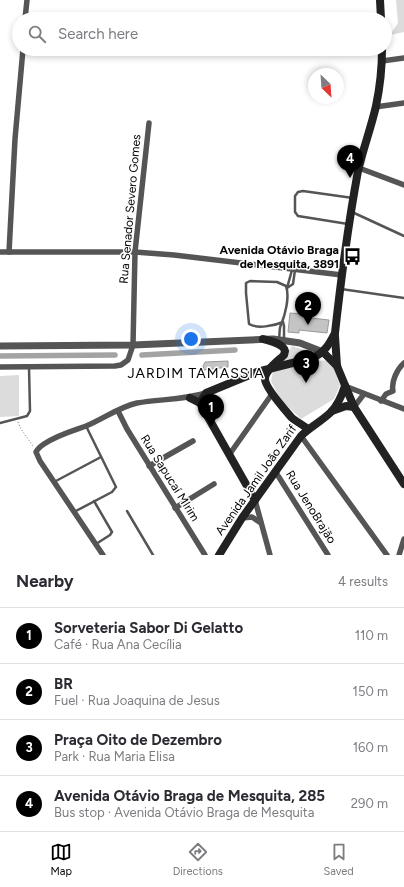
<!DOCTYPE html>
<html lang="en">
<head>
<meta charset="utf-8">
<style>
	body { margin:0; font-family:Figtree,sans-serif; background:#f2f2f3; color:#2b2b33 }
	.compass { position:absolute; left:308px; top:68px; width:36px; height:36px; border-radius:50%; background:#fff; box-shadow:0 2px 6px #0003; rotate:155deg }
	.you { position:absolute; left:191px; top:339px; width:14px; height:14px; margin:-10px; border:3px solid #fff; border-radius:50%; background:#1a73e8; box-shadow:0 0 0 6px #1a73e833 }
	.badge { display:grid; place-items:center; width:26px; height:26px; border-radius:50%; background:#000; color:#fff; font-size:13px; font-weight:700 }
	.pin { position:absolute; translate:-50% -33px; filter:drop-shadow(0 1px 2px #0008) }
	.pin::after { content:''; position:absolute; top:21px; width:14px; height:12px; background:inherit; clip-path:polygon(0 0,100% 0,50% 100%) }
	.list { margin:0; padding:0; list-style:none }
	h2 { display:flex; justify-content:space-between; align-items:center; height:52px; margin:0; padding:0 16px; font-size:17px }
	h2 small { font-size:13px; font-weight:400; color:#7c7c81 }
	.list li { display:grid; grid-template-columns:26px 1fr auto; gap:12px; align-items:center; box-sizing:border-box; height:56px; padding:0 16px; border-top:1px solid #e1e1e2 }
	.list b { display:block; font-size:15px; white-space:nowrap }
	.list p { margin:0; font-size:13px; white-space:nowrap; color:#7c7c81 }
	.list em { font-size:13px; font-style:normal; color:#7c7c81 }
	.icon { flex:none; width:22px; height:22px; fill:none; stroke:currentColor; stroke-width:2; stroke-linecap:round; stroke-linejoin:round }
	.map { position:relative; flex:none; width:404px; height:555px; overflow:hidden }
	.search { position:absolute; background:#fff; box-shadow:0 2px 6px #0003; left:12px; right:12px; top:12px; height:44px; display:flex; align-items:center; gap:10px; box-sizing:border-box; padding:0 14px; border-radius:22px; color:#7c7c81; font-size:15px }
	.sheet { height:276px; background:#fff }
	nav { display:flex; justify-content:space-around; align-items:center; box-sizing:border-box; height:56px; border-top:1px solid #e1e1e2; background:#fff; font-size:11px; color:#7c7c81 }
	nav a { display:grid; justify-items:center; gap:2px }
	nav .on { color:#000 }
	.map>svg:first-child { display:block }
	.green { fill:#dcdcdc }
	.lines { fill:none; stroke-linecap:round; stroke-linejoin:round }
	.canal { stroke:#a3a3a3; stroke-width:5.5 }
	.building { fill:#c4c4c4; stroke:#999 }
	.path { stroke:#777; stroke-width:1; stroke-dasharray:1 2; stroke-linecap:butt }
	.service { stroke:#555; stroke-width:2.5 }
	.minor { stroke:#555; stroke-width:5.5 }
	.tertiary { stroke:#555; stroke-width:7 }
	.secondary { stroke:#222; stroke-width:8 }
	.labels { text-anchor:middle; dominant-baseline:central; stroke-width:3; stroke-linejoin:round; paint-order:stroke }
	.street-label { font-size:12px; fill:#000; stroke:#fff }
	.poi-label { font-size:12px; font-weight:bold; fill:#000; stroke:#fff; text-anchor:end }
	.quarter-label { font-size:14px; letter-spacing:1px; fill:#000; stroke:#fff }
</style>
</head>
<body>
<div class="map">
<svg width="404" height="555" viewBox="0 0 404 555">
	<rect width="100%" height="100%" fill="#fff"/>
	<g class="green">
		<path d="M396,0H404V32L390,35L398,23Z"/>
		<path d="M292,346L307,351L317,361L331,360L340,385L334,399L301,419L280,399L271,381L273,371L284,359Z"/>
		<path d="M19,375V416L0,417V376Z"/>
	</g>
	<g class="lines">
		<g class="canal">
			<path d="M142,355L235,350"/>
			<path d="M0,356L115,355"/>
		</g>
	</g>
	<g class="building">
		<path d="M290,313L302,314V317L329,320L327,333L299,330V333L288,332Z"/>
		<path d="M228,361V367L204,370L203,366L205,362Z"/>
	</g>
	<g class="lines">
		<path class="path" d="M18,422L21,429L33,446"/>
		<g class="service">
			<path d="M352,212L404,236"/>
			<path d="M348,224L298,216L295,212V196L298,192L303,191L353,198"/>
			<path d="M287,288L293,284L295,270"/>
			<path d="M287,288L292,270"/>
			<path d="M341,289L404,298"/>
			<path d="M283,322L284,326V339"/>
			<path d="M279,338C280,334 279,328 281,325C285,315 290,297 286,286L277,282L250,281L246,283V293L249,324C257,329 274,326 283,322"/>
			<path d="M0,423L27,416L30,411L29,367"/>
			<path d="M54,482L101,457"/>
			<path d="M94,501L112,532L110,535L96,544"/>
			<path d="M127,511L153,555"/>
			<path d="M74,512L112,492L116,487L86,426"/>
		</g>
		<g class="minor">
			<path d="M25,19L27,0"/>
			<path d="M382,61L404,58"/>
			<path d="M375,107L404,103"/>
			<path d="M359,168L404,185"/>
			<path d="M0,252H135L174,255L342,275"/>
			<path d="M9,252L15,139L23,49"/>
			<path d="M0,367L115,366L121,365L128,360L133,345L135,252L149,123"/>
			<path d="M345,386L404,409"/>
			<path d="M381,401L386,394L393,391C391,382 397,369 404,363"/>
			<path d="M354,407L364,394"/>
			<path d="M118,411L127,429L205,555"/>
			<path d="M301,436L387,555"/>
			<path d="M229,455L272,394"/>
			<path d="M149,466L193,441"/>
			<path d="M275,471L328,555"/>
			<path d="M255,500L270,555"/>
			<path d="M175,508L214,484"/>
			<path d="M242,518L252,517L261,523"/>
			<path d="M103,555L40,461L36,452C38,448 41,446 44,444C57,435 72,431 86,426C103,419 119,407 137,403C160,399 183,400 206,393"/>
			<path d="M399,555L404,539"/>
		</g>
		<path class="tertiary" d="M0,346L133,345L273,339L300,343L323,352"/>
		<g class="secondary">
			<path d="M380,0L381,19"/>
			<path d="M335,336L337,366L354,407L404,484"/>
			<path d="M263,339C270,341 283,343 285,351L284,355C278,361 265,370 265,379C265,388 286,411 292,418C297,422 303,425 308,429"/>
			<path d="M323,352L337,366"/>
			<path d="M190,398L200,403"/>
			<path d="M200,403L206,393L257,372L312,358C324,353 329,345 335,333C341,279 348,225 358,171C363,149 371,128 376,106C380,87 382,68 382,49"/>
			<path d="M200,403L255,500"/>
			<path d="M332,411L346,406L354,407"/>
			<path d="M219,555L242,518L301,436C310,427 322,421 331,412C338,405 342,395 345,386"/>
		</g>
	</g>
	<defs>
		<symbol id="bus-bare" viewBox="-9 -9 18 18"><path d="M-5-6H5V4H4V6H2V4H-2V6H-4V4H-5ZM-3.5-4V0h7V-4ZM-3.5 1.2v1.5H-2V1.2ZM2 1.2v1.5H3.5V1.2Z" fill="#000" stroke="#fff" stroke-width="2.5" paint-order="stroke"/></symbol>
	</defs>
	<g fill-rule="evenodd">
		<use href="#bus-bare" x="340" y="244" width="25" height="25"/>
	</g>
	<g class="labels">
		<g class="street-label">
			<text transform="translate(130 209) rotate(-85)">Rua Senador Severo Gomes</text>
			<text transform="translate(170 478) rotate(58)">Rua Sapucaí MIrim</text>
			<text transform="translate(256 480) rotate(-55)">Avenida Jamil João Zarif</text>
			<text transform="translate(311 507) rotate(58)">Rua JenoBrajão</text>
		</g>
		<g class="poi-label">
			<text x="339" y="250">Avenida Otávio Braga<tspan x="339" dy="14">de Mesquita, 3891</tspan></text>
		</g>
		<g class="quarter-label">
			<text x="196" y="373">JARDIM TAMASSIA</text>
		</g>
	</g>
</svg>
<svg class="compass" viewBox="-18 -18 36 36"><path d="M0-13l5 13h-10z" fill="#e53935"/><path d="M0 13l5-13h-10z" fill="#7c7c81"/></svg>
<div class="you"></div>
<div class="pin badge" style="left:211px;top:427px">1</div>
<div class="pin badge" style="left:308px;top:325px">2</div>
<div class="pin badge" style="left:306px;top:383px">3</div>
<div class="pin badge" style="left:350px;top:178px">4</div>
<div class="search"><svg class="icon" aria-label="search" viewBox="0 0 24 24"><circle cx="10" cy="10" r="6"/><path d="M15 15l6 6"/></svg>Search here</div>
</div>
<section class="sheet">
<h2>Nearby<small>4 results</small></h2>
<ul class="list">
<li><span class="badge">1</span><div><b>Sorveteria Sabor Di Gelatto</b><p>Café · Rua Ana Cecília</p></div><em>110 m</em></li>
<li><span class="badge">2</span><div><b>BR</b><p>Fuel · Rua Joaquina de Jesus</p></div><em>150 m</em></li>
<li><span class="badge">3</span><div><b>Praça Oito de Dezembro</b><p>Park · Rua Maria Elisa</p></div><em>160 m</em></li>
<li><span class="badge">4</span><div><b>Avenida Otávio Braga de Mesquita, 285</b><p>Bus stop · Avenida Otávio Braga de Mesquita</p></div><em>290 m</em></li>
</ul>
</section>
<nav>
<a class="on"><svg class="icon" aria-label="map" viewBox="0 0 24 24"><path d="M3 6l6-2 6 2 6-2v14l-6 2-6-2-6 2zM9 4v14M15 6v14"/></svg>Map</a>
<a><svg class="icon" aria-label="directions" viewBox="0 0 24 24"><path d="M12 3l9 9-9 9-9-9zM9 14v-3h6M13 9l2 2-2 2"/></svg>Directions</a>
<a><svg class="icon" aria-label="saved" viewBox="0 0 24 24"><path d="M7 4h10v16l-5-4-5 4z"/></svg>Saved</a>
</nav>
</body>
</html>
